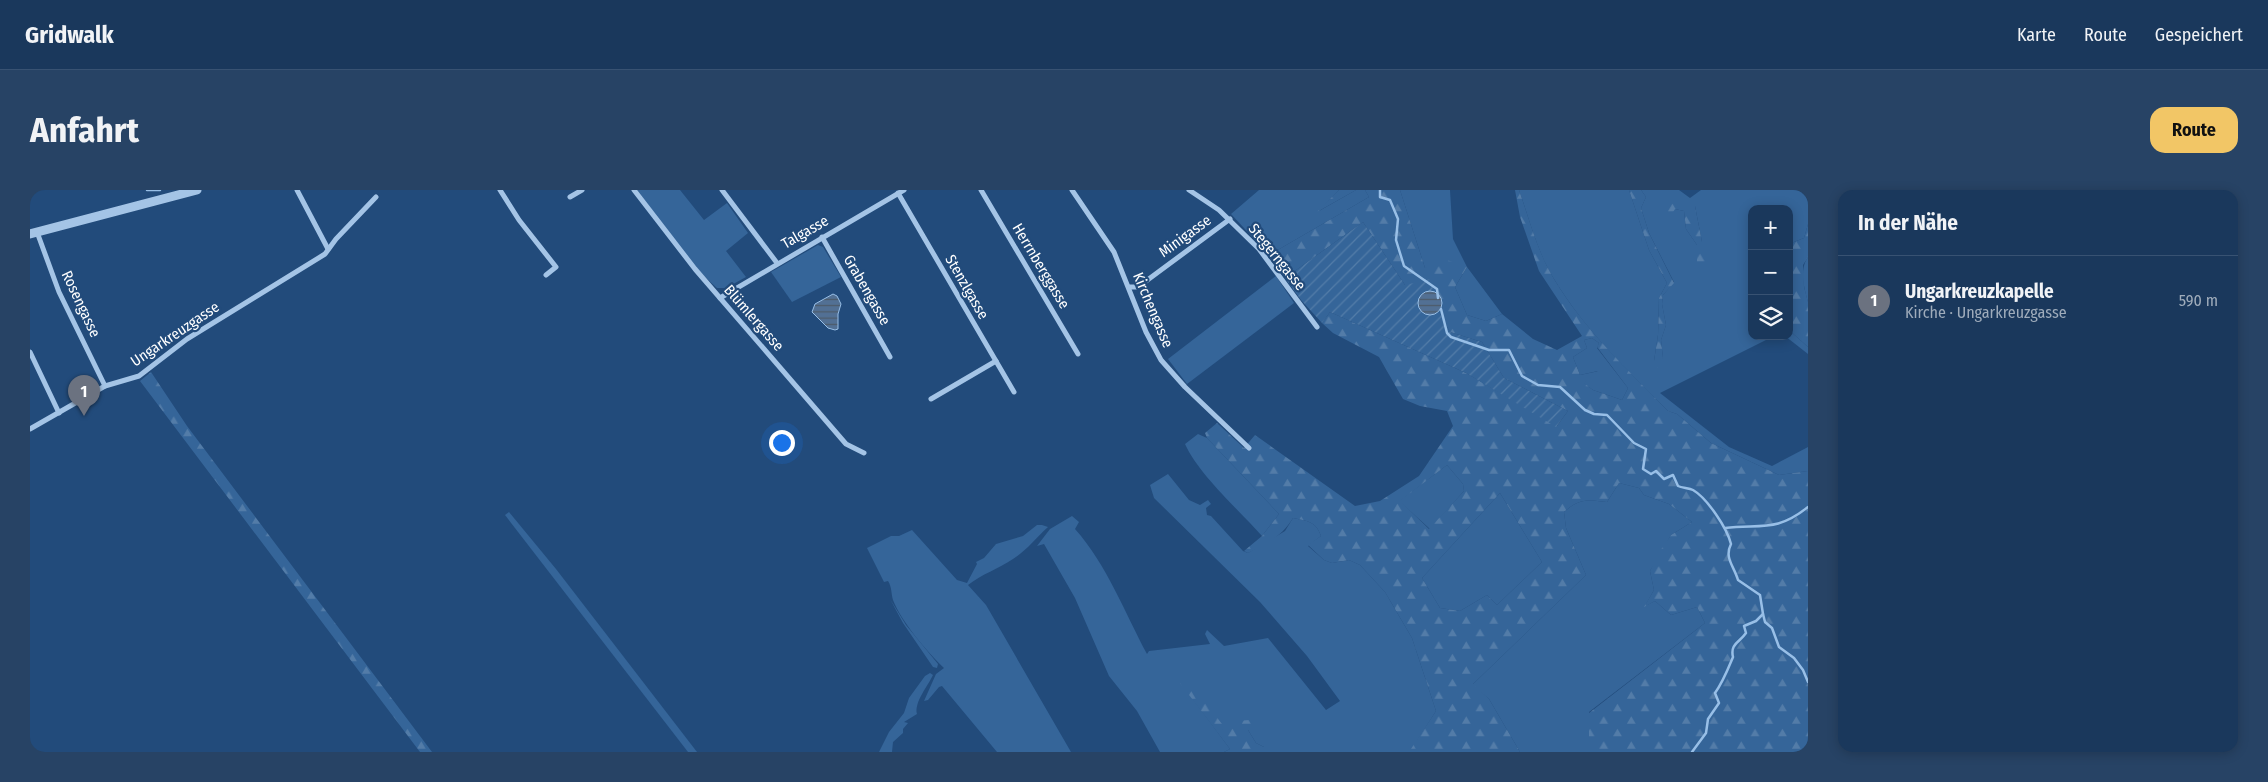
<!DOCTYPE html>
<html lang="de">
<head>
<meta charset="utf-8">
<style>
	body { margin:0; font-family:"Fira Sans Condensed",sans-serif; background:#274365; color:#f1f3f6 }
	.controls { position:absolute; right:15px; top:15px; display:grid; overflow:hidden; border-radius:10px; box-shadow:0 2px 12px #0003 }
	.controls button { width:45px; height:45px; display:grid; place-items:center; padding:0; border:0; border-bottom:1px solid #385272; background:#1a385c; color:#f1f3f6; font:25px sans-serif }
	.you { position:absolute; left:751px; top:252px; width:18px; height:18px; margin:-12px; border:4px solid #fff; border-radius:50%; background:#1a73e8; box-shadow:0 0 0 8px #1a73e833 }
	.badge { display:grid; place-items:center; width:32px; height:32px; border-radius:50%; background:#f2c666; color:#fff; font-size:16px; font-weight:700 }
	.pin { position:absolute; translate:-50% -41px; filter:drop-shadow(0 1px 2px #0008) }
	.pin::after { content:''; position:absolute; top:26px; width:18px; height:15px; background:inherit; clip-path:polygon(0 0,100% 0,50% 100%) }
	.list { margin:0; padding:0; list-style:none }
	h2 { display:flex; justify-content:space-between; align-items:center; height:65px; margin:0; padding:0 20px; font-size:21px }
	h2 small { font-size:16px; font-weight:400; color:#9facbb }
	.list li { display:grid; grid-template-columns:32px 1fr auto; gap:15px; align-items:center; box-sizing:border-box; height:90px; padding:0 20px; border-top:1px solid #385272 }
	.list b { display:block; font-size:19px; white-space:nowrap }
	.list p { margin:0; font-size:16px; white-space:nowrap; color:#9facbb }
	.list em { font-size:16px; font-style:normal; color:#9facbb }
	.icon { flex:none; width:28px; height:28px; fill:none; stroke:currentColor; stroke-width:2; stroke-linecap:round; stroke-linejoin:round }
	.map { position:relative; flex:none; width:1778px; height:562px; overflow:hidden; border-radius:15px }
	header { display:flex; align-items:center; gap:30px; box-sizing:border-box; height:70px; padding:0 25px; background:#1a385c; border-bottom:1px solid #385272 }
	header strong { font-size:24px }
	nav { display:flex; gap:28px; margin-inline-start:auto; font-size:18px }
	.intro { display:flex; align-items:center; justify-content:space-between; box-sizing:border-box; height:120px; padding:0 30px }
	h1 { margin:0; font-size:35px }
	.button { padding:12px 22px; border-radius:15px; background:#f2c666; color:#111; font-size:18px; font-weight:700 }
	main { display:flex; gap:30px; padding:0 30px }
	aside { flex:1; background:#1a385c; border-radius:15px; box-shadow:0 2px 12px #0003 }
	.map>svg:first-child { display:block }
	.grass { fill:#356599; fill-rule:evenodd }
	.forest { fill:url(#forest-firs); fill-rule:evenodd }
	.garden { fill:url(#garden-furrows) }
	.water { fill:url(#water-rules); stroke:#98bfe7 }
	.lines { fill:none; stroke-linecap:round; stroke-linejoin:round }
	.stream { stroke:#98bfe7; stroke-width:2.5 }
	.minor { stroke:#a4c4e6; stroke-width:5 }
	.tertiary { stroke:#a4c4e6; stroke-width:9 }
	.labels { text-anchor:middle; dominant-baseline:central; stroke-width:4.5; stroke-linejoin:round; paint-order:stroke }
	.street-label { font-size:15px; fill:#fff; stroke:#224b7b }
</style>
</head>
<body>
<header>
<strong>Gridwalk</strong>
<nav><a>Karte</a><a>Route</a><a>Gespeichert</a></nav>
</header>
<div class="intro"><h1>Anfahrt</h1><a class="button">Route</a></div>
<main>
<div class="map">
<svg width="1778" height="562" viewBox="0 0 1778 562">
	<defs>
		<pattern id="forest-firs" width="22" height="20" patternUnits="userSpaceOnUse" patternTransform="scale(1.25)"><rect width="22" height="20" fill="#356599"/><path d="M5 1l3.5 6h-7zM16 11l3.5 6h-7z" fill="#537ca8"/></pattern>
		<pattern id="garden-furrows" width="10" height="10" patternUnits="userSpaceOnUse" patternTransform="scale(1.25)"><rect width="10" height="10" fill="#356599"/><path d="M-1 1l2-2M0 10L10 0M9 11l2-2" fill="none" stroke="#537ca8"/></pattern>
		<pattern id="water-rules" width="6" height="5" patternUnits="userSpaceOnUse" patternTransform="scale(1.25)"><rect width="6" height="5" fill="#527094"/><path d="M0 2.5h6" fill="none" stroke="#4e5a69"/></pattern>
	</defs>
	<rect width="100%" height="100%" fill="#224b7b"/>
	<g class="grass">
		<path d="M607,0H650L674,30L697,13L718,43L696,61L716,87L696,98H687C656,71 632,33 607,0Z"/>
		<path d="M1229,0H1309L1289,21L1326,0H1335L1339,7L1239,65L1201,24Z"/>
		<path d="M1370,0H1420L1423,49L1437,77L1472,124L1456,131L1437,125L1425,97L1437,77L1395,78Z"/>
		<path d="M1489,0H1599L1619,60L1637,93L1629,108L1628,145L1624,171L1633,168L1631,150L1636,135L1632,114L1633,105L1644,92L1619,43L1611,18L1616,7L1611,0H1649L1660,8L1671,0H1778V34L1774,48L1759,54V19H1722V146H1744L1630,203L1699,257L1742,276L1778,257V281L1749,285L1681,253L1647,224L1638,221C1597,180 1554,139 1524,89C1508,64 1499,28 1489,0ZM1665,16L1672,52L1667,84V55L1656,39L1654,21L1645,19Z"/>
		<path d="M788,55L793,57L811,87L762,112L741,82Z"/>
		<path d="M1778,67V112C1774,97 1769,80 1778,67Z"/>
		<path d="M1246,86L1264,113L1157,194L1138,169Z"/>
		<path d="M1759,140L1778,157V164L1755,146H1759Z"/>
		<path d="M1562,148L1569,153L1567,158L1598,198L1592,210L1563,200L1553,193L1568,181L1550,185L1543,167L1557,158L1554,150Z"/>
		<path d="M1168,244L1177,248L1249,324L1232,346C1209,320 1169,285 1155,254Z"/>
		<path d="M1417,275L1433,294L1434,301L1400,339L1369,311Z"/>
		<path d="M1138,284L1159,310L1170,315L1178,310L1181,314L1176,318L1177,325L1181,326L1213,361L1218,363L1255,341L1263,328C1277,331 1286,331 1291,346L1278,356L1294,370L1302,373L1319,370L1330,375L1355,402L1382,448L1406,521L1380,562H1234V557L1226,553L1218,540H1193L1151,493L1200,559L1194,562H1130L1107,521L1079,486L1045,408L1014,354L1007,356L1020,339L1042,326L1049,332L1045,339C1077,375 1094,421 1117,464L1119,461L1180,454L1175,444L1177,440L1194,456L1238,448L1296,520L1310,511L1277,466L1230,412L1124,308L1120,295Z"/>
		<path d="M1589,293L1609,298L1614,305L1639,314L1662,332L1641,345L1620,381L1624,400L1615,416L1625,411L1641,425L1667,417L1675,433L1559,522V562H1490L1459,509L1442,495L1556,385L1536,338L1534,322C1550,308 1557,310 1577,312Z"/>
		<path d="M1470,303L1512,372L1467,415L1457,405L1430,421L1410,418L1392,388Z"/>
		<path d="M479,322L526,379L667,562H658L475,325Z"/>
		<path d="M1007,335H1012L1018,337C1006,348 996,361 983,369C968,379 952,384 938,395L956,415L1041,562H967L912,496L909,497L898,510L894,511L906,484L914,478C897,462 871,431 863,410C861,404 862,397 858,391L854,392L837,358L861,346H869L882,340L927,390L937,393L947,374L946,372L954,368L966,354L993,346Z"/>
		<path d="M860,409L876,435L908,474L907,478L903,477L873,433Z"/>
		<path d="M900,483L903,485C898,496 884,512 887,524L874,532L878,533L873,539V543L863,552L862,562H849L859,542L874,523L879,508L895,486Z"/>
	</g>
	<g class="forest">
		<path d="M1309,0H1326L1287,22Z"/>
		<path d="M1335,0H1370L1395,78L1414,69L1437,77L1425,97L1437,125L1456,131L1472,124L1503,149L1527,160L1552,146L1509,81L1490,27L1485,0H1489C1499,28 1508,63 1524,89C1554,139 1597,179 1638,221L1647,224L1681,253L1749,285L1778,281V562H1559V523L1675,433L1667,417L1641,425L1625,411L1614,417L1624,400L1620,381L1628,364L1641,345L1662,332L1639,314L1614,305L1609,298L1589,293L1577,312C1557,310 1550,308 1534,322L1536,338L1556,385L1443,494L1459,509L1490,562H1379L1406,521L1382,448L1355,402L1330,375L1319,370L1302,373L1294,370L1278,355L1291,346C1286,331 1277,331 1263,328C1251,347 1238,353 1218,363L1214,361L1232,346L1249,324L1177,248L1175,243L1187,233L1214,258L1225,245L1325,316L1350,311L1389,286L1423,236L1417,221L1390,216L1373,209L1349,167L1303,143L1292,133L1300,122L1436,183L1527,236L1538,221L1474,188L1452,152L1420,142L1407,118L1375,95L1333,32L1255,88L1239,65L1339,7ZM1562,148L1569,153L1567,157L1598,198L1592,210L1563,200L1554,193L1569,181L1550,185L1543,167L1557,158L1554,150ZM1417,275L1433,294L1434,301L1399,339L1370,311ZM1470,303L1512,372L1467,415L1457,405L1430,421L1410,418L1392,388Z"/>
		<path d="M1599,0H1611L1616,7L1611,18L1619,43L1644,93L1633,105L1632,114L1636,135L1631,150L1633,168L1627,178L1624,171L1628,145L1629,108L1637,93L1619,60Z"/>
		<path d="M1638,0L1652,12L1665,16L1672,52L1683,63V76L1667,85V55L1656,39L1654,21L1645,19L1638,30L1633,18Z"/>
		<path d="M1778,34V67L1773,75L1774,97L1778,112V157L1759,140V54L1774,48Z"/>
		<path d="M121,182L157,236L402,562H390L110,191Z"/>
		<path d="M1159,492L1192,534L1193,540L1205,531L1220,530L1223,533L1218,540L1226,553L1234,557V562H1194L1200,559L1150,493Z"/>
	</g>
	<path class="garden" d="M1333,32L1375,95L1401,89L1407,118L1420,142L1452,152L1474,188L1538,221L1526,237L1436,183L1300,122L1292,133L1271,110L1255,88Z"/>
	<g class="water">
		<circle cx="1400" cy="113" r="12"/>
		<path d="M803,104L807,106L811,114L808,124V139L805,140L798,138L782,122L785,114Z"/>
	</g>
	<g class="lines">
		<g class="stream">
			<path d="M117,0H130"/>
			<path d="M1350,0V7L1360,10L1368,29L1366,50L1374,76L1407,99L1408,108"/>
			<path d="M1411,119L1417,143L1421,147L1459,160H1479L1492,186L1508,195L1530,197L1555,220L1564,224L1577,225L1604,253L1616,259L1613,279L1621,284L1626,281L1634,289L1643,285L1648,296C1652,298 1659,298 1663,300C1677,308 1697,338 1701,354C1694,368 1704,376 1708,390L1730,405L1733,424L1726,431L1714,436L1716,443C1709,453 1700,454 1703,467C1698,479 1693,492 1685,503L1689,513L1678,529L1676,543L1662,562"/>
			<path d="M1695,338C1732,334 1747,342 1778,317"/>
			<path d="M1733,424L1735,432L1742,438L1749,457L1764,468L1773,480L1778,492"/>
		</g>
		<g class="minor">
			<path d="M267,0L298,59"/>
			<path d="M470,0L489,30L526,77L516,85"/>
			<path d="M604,0L665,79L816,254L834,263"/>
			<path d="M692,0L747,73"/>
			<path d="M951,0L1048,164"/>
			<path d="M1042,0L1084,62L1116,142L1131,170L1155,197L1219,258"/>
			<path d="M1159,0L1189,20L1229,59L1287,137"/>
			<path d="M868,3L984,202"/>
			<path d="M540,7L552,0"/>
			<path d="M7,42L29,102L75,196"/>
			<path d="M792,47L860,167"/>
			<path d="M1100,97H1108L1200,29"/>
			<path d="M690,108L874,0"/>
			<path d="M0,162L29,223"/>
			<path d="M901,209L966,171"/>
			<path d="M0,239L75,196L109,186L157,149L295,64L306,49L346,7"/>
		</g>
		<path class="tertiary" d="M0,44L167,0"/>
	</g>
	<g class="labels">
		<g class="street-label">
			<text transform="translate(775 42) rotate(-30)">Talgasse</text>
			<text transform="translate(1155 46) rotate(-36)">Minigasse</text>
			<text transform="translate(1247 67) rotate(51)">Stegerngasse</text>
			<text transform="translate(1011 76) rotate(59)">Herrnberggasse</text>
			<text transform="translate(937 97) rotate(60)">Stenzlgasse</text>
			<text transform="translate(837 100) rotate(60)">Grabengasse</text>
			<text transform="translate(51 114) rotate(65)">Rosengasse</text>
			<text transform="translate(1123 120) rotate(67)">Kirchengasse</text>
			<text transform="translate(724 128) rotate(49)">Blümlergasse</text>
			<text transform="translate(145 144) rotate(-34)">Ungarkreuzgasse</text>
		</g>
	</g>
</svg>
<div class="controls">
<button>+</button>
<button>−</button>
<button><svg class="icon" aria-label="layers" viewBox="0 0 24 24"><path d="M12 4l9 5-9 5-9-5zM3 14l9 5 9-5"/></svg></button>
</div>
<div class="you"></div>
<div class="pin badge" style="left:54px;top:226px;background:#6b7280">1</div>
</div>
<aside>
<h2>In der Nähe<small></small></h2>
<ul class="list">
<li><span class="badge" style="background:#6b7280">1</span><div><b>Ungarkreuzkapelle</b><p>Kirche · Ungarkreuzgasse</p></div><em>590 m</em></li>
</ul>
</aside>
</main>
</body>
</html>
